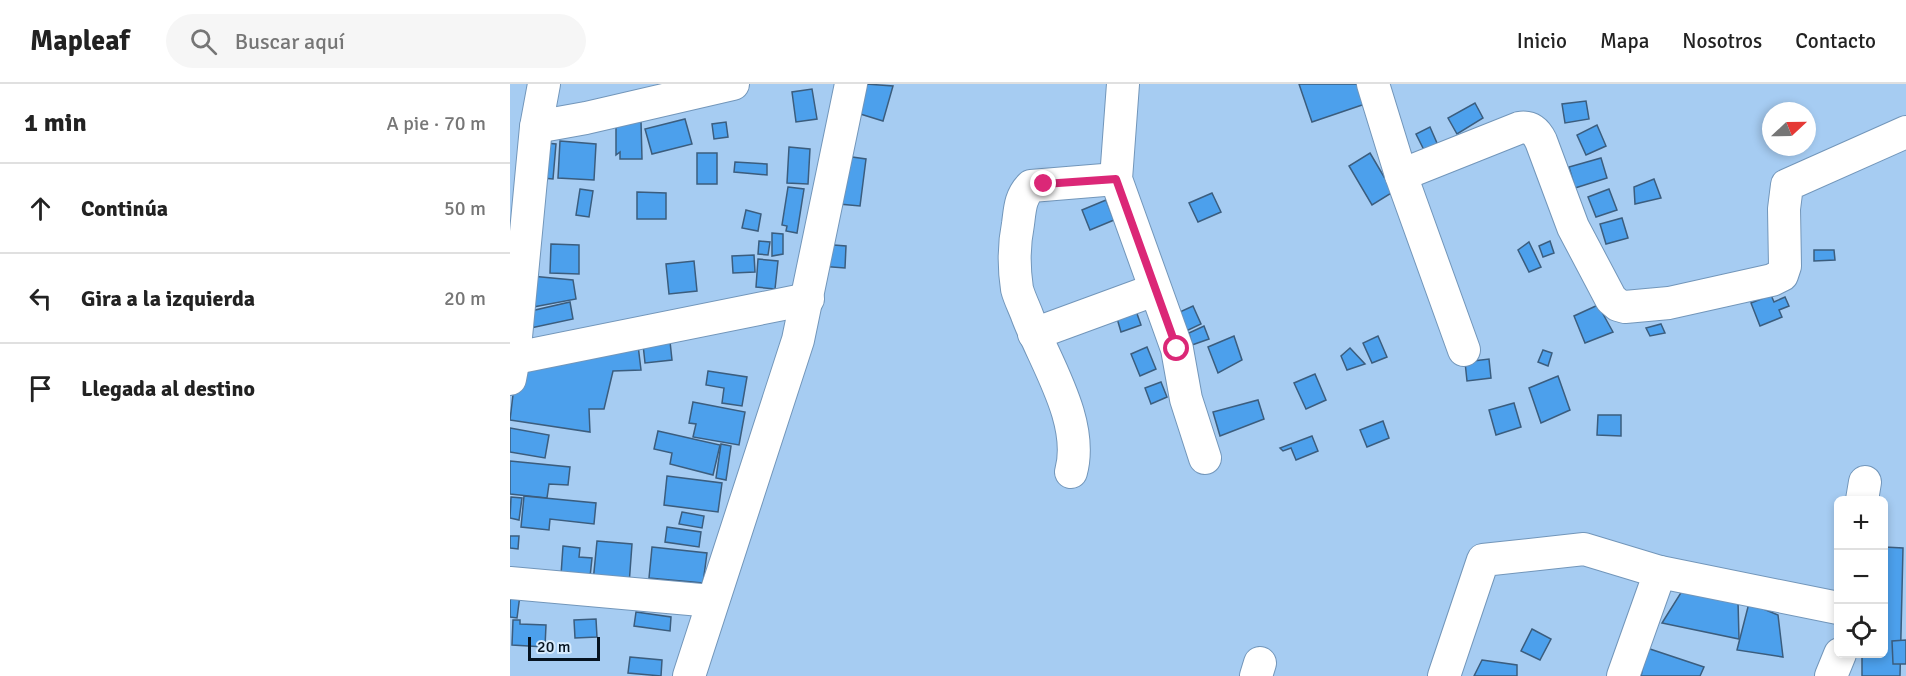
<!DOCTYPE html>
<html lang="es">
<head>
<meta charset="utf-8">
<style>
	body { margin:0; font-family:Signika,sans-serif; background:#f6f6f6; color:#222 }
	.controls { position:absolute; right:18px; bottom:18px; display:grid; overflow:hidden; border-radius:9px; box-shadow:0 3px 9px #0003 }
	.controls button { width:54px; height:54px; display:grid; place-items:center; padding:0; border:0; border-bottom:2px solid #e0e0e0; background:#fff; color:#222; font:30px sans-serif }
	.compass { position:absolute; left:1252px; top:18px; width:54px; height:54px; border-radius:50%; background:#fff; box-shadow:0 3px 9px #0003; rotate:68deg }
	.scale { position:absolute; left:18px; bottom:15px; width:72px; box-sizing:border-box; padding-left:6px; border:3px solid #061320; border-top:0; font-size:16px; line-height:21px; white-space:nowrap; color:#061320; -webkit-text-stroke:4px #d7ebfe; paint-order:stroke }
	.stop { position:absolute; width:18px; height:18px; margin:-14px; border:4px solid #db2777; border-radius:50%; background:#fff }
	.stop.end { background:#db2777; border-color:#fff; box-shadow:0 2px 6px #0008 }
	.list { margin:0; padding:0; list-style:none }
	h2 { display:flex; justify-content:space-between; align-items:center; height:78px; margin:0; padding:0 24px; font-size:26px }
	h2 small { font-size:20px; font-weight:400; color:#767676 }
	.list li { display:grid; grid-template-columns:39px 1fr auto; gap:18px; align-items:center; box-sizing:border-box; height:90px; padding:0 24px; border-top:2px solid #e0e0e0 }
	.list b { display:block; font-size:22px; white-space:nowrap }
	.list em { font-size:20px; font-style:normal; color:#767676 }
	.icon { flex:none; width:33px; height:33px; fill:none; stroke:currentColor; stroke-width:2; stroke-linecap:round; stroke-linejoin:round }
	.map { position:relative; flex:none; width:1396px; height:592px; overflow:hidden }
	header { display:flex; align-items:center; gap:36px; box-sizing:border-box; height:84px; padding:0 30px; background:#fff; border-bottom:2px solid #e0e0e0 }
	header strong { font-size:28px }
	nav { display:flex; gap:33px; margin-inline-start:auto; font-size:21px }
	.search { width:420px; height:54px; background:#f6f6f6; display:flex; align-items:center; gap:15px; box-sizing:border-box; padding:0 21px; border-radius:33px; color:#767676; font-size:22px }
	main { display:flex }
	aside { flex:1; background:#fff }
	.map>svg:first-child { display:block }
	.building { fill:#4ca0ec; stroke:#3b5d7e; stroke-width:1.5 }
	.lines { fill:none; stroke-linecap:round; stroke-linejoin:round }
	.minor-casing { stroke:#7296ba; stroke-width:34 }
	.minor { stroke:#fff; stroke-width:32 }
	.route { stroke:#db2777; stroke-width:8 }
</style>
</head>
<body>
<header>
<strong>Mapleaf</strong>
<div class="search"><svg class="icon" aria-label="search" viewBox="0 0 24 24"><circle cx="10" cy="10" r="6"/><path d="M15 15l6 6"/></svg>Buscar aquí</div>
<nav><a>Inicio</a><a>Mapa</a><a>Nosotros</a><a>Contacto</a></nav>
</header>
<main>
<aside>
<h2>1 min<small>A pie · 70 m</small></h2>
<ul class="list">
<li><svg class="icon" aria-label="ahead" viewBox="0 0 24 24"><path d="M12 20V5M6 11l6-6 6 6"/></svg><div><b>Continúa</b></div><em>50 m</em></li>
<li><svg class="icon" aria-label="left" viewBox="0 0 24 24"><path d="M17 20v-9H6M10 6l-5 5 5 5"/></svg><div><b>Gira a la izquierda</b></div><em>20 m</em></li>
<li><svg class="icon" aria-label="arrive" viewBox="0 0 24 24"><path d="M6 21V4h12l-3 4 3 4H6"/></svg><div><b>Llegada al destino</b></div></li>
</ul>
</aside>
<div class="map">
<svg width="1396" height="592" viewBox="0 0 1396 592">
	<rect width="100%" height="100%" fill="#a6ccf2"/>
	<g class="building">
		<path d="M356,0L383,2L373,37L347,29Z"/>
		<path d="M789,0H852L858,19L802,38Z"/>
		<path d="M302,5L307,35L286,38L282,8Z"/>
		<path d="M1076,17L1079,35L1055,39L1052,20Z"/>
		<path d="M965,19L973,34L947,50L938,34Z"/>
		<path d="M175,35L182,60L142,70L135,45Z"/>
		<path d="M106,37H131L132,75H110V68L106,71Z"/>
		<path d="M216,38L218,53L204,55L202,40Z"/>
		<path d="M1087,41L1096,62L1076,71L1067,51Z"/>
		<path d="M920,43L930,66L917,72L906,50Z"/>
		<path d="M50,57L86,60L84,96L48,94Z"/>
		<path d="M36,59L46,60L43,95L32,94Z"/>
		<path d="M279,63L300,65L298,100L277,99Z"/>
		<rect x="187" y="69" width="20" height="31"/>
		<path d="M860,69L883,108L862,121L839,82Z"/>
		<path d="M335,72L356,75L350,122L329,120Z"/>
		<path d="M1091,74L1097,94L1065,104L1059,83Z"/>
		<path d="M225,78L257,80V91L224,88Z"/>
		<path d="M1144,95L1151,114L1125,120L1124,103Z"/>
		<path d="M278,103L294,105L287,149L276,147L277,142L272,141Z"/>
		<path d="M70,105L83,107L79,133L66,131Z"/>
		<path d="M1099,105L1107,126L1086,133L1078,113Z"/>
		<path d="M127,108L156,109V135H127Z"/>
		<path d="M702,109L711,128L688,138L679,119Z"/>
		<path d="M596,116L604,136L580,146L572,126Z"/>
		<path d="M236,126L251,130L248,147L232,144Z"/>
		<path d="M1112,134L1118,154L1096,160L1090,140Z"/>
		<path d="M262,149L273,150V170L262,172Z"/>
		<path d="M249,157L260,158L258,171L248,170Z"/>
		<path d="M1040,157L1044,169L1033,173L1029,162Z"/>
		<path d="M1019,158L1031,183L1019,188L1008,166Z"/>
		<path d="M41,160L69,161V190L40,189Z"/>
		<path d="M311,160L336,162L335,184L309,182Z"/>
		<path d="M1304,166H1324L1325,176L1304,177Z"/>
		<path d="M244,171L245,188L223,189L222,172Z"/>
		<path d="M248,175L268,177L265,205L246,203Z"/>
		<path d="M184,177L187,207L159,210L156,180Z"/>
		<path d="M21,192L63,196L66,215L18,224Z"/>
		<path d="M1261,211L1264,218L1275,213L1279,222L1269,226L1272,233L1250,242L1241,219Z"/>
		<path d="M60,218L63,235L16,245L21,227Z"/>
		<path d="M1088,221L1103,248L1075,259L1064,232Z"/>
		<path d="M683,222L691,240L672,249L663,231Z"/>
		<path d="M625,224L631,241L611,248L606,231Z"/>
		<path d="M1151,240L1155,249L1140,252L1136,244Z"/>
		<path d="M694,242L699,255L682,261L679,249Z"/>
		<path d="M159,248L162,276L135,279L132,251Z"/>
		<path d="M724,252L732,276L708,289L698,263Z"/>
		<path d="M868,252L877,273L862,279L853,259Z"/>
		<path d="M128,261L131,286L103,287L94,325H79L80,348L0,336L7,277Z"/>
		<path d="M637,263L646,285L630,292L621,270Z"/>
		<path d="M840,264L855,280L837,286L831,272Z"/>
		<path d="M1033,266L1042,269L1038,282L1028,278Z"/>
		<path d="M979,275L981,294L957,297L955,278Z"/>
		<path d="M198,287L237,293L232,322L212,319L214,304L196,301Z"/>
		<path d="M805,290L816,316L796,325L784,299Z"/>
		<path d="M1048,292L1060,326L1031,339L1019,304Z"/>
		<path d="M651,298L657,313L641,320L635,304Z"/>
		<path d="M748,316L754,335L710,352L703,328Z"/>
		<path d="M183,318L235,328L229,361L183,353L186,340L179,339Z"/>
		<path d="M1004,319L1011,343L986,351L979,326Z"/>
		<path d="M1088,331H1111V352L1087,351Z"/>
		<path d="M873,337L879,354L857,363L850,346Z"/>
		<path d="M0,344L39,351L35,374L0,368Z"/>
		<path d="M148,347L210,361L203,391L160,380L162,369L144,365Z"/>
		<path d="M802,352L808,367L786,376L781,364L773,367L770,364Z"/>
		<path d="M211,360L221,362L216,396L206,394Z"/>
		<path d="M0,377L60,383L58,401L39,400L37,414L0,410Z"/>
		<path d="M157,392L212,399L208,428L154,421Z"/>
		<path d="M14,412L86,419L84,440L40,435L39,446L11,443Z"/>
		<path d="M1,413L12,414L9,436L0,434Z"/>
		<path d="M172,428L194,432L192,444L169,440Z"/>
		<path d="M157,443L191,448L189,463L155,458Z"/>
		<path d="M0,452H9L8,465L0,464Z"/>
		<path d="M87,457L122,460L119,501L83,498Z"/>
		<path d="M53,462L70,464L69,473L82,474L80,493L51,491Z"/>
		<path d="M142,463L197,469L193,499L139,494Z"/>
		<path d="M1374,463L1393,464L1390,592H1352V570H1374Z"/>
		<path d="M1172,507L1228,517L1229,555L1152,539Z"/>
		<path d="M0,509L10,511L7,534L0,533Z"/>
		<path d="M1239,519L1268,531L1273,573L1227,566Z"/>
		<path d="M126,528L161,533L160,547L124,542Z"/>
		<path d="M86,535L87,553L65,554L64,536Z"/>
		<path d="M3,536H10V540L36,541L35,563L2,561Z"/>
		<path d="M1022,545L1041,555L1030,576L1011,567Z"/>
		<path d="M1396,556V580H1383L1382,557Z"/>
		<path d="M1137,564L1194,583L1190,592H1131Z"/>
		<path d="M120,573L152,576L151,592L118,589Z"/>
		<path d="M972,576L1007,581V592H964Z"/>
	</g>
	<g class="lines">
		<defs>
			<g id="minor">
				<path d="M613,0L606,95L667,265L676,315L695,374"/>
				<path d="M863,0L891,91L954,266"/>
				<path d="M26,43L76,34L223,0"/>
				<path d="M891,91L1009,44C1021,42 1026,47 1031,57L1063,143L1101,215L1108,221L1115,223L1159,219L1262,196L1272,191L1275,182L1274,125L1277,101L1396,48"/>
				<path d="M524,250L644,206"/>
				<path d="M0,275L298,215"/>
				<path d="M0,295L4,274L26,43L34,0"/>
				<path d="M561,388C575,337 534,277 517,231C514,223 509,213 507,205C504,185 504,160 508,140C510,125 510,113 521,102L606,95"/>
				<path d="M1352,416L1355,398"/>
				<path d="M0,499L202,517"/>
				<path d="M179,592L288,256L341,0"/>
				<path d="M746,592L750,579"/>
				<path d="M934,592L973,476L1074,465L1150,488L1328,524"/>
				<path d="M1113,592L1150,488"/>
				<path d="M1321,592L1330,570"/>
			</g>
		</defs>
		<use href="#minor" class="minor-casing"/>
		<use href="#minor" class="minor"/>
	</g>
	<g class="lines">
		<path class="route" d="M534,100L606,95L667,265"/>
	</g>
</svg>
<div class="controls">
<button>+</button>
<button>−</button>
<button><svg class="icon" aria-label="locate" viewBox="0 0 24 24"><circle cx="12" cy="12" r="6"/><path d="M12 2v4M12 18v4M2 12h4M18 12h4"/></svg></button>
</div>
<svg class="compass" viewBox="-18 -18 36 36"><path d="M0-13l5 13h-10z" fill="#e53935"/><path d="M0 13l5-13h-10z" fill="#767676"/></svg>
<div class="scale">20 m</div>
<div class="stop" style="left:667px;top:265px"></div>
<div class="stop end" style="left:534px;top:100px"></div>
</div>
</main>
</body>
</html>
